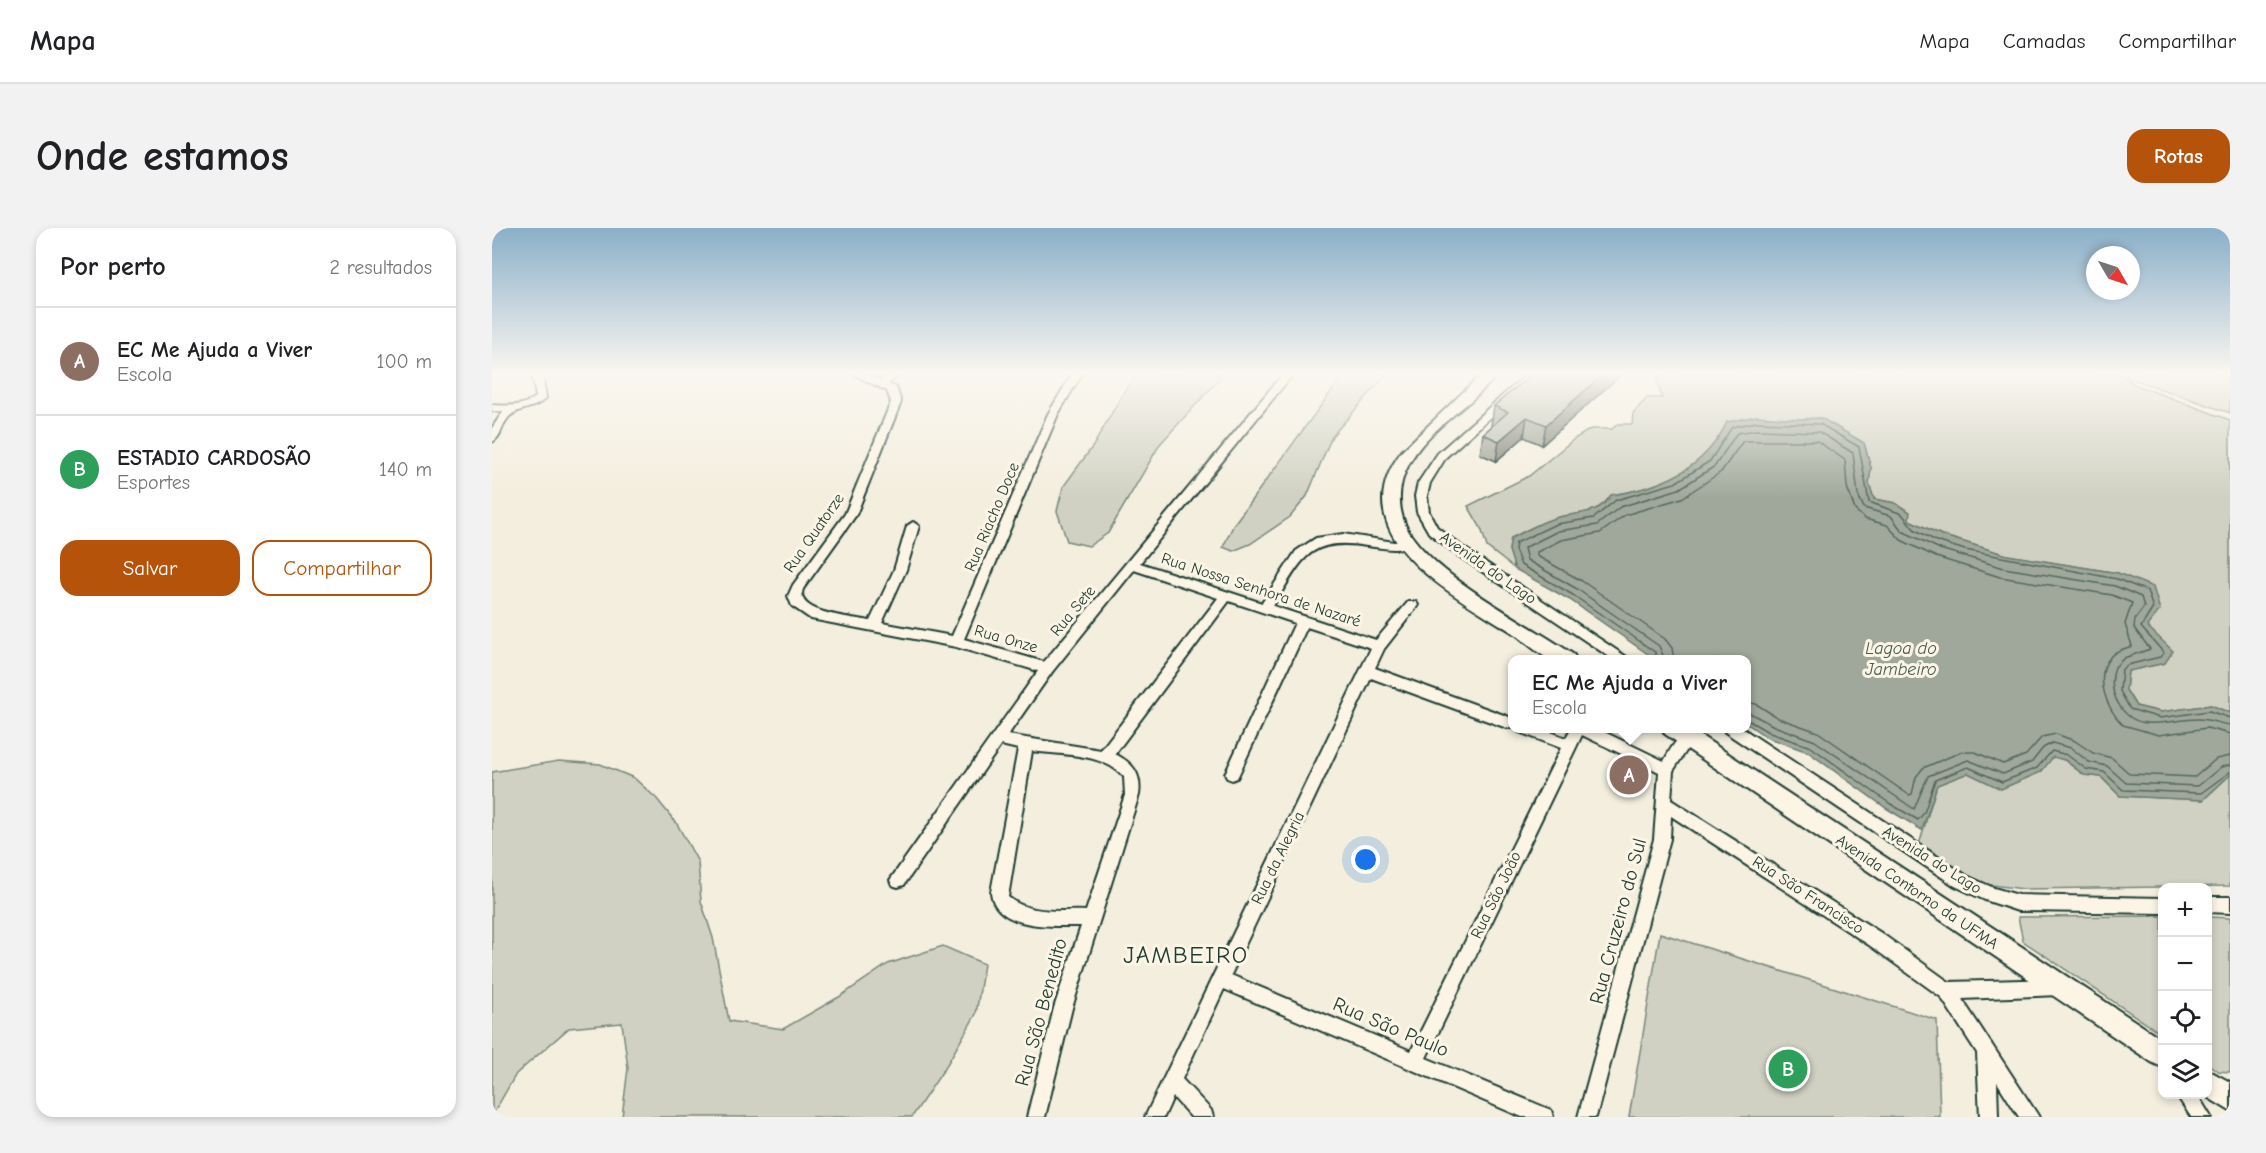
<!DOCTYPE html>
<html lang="pt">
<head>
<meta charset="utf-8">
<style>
	body { margin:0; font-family:"Comic Neue",sans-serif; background:#f2f2f2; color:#202124 }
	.controls { position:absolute; right:18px; bottom:18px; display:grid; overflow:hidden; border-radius:12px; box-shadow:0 3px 9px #0003 }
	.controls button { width:54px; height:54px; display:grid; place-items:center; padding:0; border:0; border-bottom:2px solid #e0e0e0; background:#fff; color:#202124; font:30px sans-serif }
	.compass { position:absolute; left:1594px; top:18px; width:54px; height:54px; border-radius:50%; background:#fff; box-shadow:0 3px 9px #0003; rotate:129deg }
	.you { position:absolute; left:874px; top:632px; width:21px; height:21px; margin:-15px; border:4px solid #fff; border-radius:50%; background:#1a73e8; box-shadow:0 0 0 9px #1a73e833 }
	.badge { display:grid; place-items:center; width:39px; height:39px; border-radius:50%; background:#b45309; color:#fff; font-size:20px; font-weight:700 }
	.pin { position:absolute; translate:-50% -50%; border:3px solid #fff; box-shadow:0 2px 6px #0006 }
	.popup { position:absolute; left:1016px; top:427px; width:243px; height:78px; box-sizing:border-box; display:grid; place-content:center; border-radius:12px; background:#fff; filter:drop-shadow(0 2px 4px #0005); font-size:20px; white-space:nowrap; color:#757577 }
	.popup b { font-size:22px; color:#202124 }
	.popup::after { content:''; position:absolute; left:50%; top:100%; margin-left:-12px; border:12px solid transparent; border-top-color:#fff }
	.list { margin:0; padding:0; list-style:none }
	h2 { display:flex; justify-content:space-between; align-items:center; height:78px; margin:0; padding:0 24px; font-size:26px }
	h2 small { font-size:20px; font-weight:400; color:#757577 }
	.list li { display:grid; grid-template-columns:39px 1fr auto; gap:18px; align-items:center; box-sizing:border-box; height:108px; padding:0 24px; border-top:2px solid #e0e0e0 }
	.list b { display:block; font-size:22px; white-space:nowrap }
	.list p { margin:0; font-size:20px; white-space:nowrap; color:#757577 }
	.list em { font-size:20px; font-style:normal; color:#757577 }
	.actions { display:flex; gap:12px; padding:18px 24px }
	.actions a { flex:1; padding:14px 0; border:2px solid #b45309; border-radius:18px; text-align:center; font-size:21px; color:#b45309 }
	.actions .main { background:#b45309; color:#fff }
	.icon { flex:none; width:33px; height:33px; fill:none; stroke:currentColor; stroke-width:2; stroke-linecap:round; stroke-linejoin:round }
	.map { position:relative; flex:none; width:1738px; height:889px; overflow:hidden; border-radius:18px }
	header { display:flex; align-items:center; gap:36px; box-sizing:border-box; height:84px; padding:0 30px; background:#fff; border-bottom:2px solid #e0e0e0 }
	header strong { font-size:28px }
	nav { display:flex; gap:33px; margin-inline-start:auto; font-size:21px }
	.intro { display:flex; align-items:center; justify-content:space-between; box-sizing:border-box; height:144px; padding:0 36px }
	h1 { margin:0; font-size:42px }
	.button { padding:15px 27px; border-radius:18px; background:#b45309; color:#fff; font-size:21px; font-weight:700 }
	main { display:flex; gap:36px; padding:0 36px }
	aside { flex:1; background:#fff; border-radius:18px; box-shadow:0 3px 9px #0003 }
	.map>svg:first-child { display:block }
	.green { fill:#d0d1c2; stroke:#78877b; stroke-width:1.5 }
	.water { fill:#a0a89b; stroke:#6c7d72; stroke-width:1.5 }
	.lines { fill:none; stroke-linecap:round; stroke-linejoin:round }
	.shore { stroke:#53685d; stroke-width:1.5 }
	.street-casing { stroke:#1f3d34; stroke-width:4 }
	.secondary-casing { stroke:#1f3d34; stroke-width:4 }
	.street { fill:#fcf5e5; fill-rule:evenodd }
	.secondary { fill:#fcf5e5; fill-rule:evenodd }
	.wall { fill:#9ea296; stroke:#1f3d34; stroke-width:1.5 }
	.shaded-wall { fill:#81847a; stroke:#1f3d34; stroke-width:1.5 }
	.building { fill:#b8bcae; stroke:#1f3d34; stroke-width:1.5 }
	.labels { text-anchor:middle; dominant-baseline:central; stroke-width:6; stroke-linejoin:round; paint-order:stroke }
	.street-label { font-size:16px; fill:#1f3d34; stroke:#fcf5e5 }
	.water-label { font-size:18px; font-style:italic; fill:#465d53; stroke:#fcf5e5 }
	.near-street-label { font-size:20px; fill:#1f3d34; stroke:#fcf5e5 }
	.near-quarter-label { font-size:24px; letter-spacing:1.5px; fill:#1f3d34; stroke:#fcf5e5 }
</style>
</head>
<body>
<header>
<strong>Mapa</strong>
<nav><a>Mapa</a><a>Camadas</a><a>Compartilhar</a></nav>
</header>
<div class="intro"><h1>Onde estamos</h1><a class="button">Rotas</a></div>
<main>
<aside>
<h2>Por perto<small>2 resultados</small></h2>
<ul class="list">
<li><span class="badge" style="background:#8d6e63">A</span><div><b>EC Me Ajuda a Viver</b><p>Escola</p></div><em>100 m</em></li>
<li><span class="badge" style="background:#2e9e5b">B</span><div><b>ESTADIO CARDOSÃO</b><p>Esportes</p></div><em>140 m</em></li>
</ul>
<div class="actions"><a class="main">Salvar</a><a>Compartilhar</a></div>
</aside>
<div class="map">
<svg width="1738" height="889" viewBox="0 0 1738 889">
	<rect width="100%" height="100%" fill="#f3eede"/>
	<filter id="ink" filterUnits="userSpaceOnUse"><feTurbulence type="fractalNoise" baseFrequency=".0167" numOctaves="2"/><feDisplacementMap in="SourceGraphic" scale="12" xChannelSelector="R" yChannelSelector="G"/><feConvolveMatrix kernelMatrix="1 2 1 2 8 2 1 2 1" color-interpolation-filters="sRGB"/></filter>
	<g filter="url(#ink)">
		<g class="green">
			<path d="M645,146H732L668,216L616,305L597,318L575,313L565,283L571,259L601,218L633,162Z"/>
			<path d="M852,146H895L840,208L815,268L798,289L758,316L741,323L731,319L742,296Z"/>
			<path d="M1168,146H1627L1644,157L1738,192V485L1719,477L1669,484L1644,478L1634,462L1636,443L1673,435L1626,345L1515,327L1452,308L1417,292L1403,275L1382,271L1377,255L1379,240L1372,215L1329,190L1235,194C1213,241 1170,260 1119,267C1106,288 1085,284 1064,290C1049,294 1033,303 1019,310L1017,322L1023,341L995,319L989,300L976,278L1037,248L1082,211L1099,201H1120L1126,196H1140L1141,185L1155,170H1170L1165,154Z"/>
			<path d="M1633,146H1738V185L1638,150Z"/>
			<path d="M1561,528L1572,532L1592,547L1609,549L1628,568L1711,572L1738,547V658L1532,661L1492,656L1426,620L1445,557L1476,545L1509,561L1549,544Z"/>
			<path d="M67,533L108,536L142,550L165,571L185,596L206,634L209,673L221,710L237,793L291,801L347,769L396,736L451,718L492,736L484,786L454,838L420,889H130L136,840L130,795L77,800L24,846L0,888V544Z"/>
			<path d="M1670,688V806L1531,713L1526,689Z"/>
			<path d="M1716,689L1738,690V844L1726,843L1716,836Z"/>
			<path d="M1168,705L1445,792L1448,889H1137Z"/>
		</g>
		<path class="water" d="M1264,188L1311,191L1329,190L1372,215L1379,240L1377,255L1382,271L1403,275L1418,284L1417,292L1452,308L1515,327L1626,345L1661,359L1668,382L1655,398L1681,423L1673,435L1636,443L1634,462L1644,478L1669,484L1719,477L1738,485V547L1711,572L1628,568L1609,549L1592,547L1573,532L1561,529L1549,544L1509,561L1476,545L1445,557L1430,602L1394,580L1316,524L1276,510L1254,495V432L1163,431L1078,372L1023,341L1017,322L1019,310C1033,304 1048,294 1063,290C1085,284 1107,288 1119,267C1169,260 1213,241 1235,194Z"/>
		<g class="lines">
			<g class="shore">
				<path d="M1165,432L1163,424L1081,367L1029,337L1023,322L1024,315L1064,296L1102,290L1124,272L1183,255L1218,233L1240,199L1264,194L1328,196L1367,219L1377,274L1410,286L1422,301L1444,313L1473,322L1625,351L1655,363L1661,380L1649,399L1672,425L1668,429L1635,437L1630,441L1628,463L1638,481L1668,490L1717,483L1738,490"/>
				<path d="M1173,432L1167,418L1085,361L1035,332L1032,320L1066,303L1105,297L1128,279L1187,261L1223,238L1245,205L1265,202L1327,204L1361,225L1366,267L1372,280L1399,288L1410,303L1448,321L1512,340L1623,358L1649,369L1652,379L1643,391L1642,400L1658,421L1632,430L1623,439C1619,451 1619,463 1626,475C1644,508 1676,491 1706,491C1718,491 1727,496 1738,497"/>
				<path d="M1182,432L1180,420L1173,411L1090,353L1045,328V324L1069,312L1108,305L1133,287L1190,270L1229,244L1251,213H1325L1353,232L1355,259L1363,282L1373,291L1395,297L1409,312L1444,329L1508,349L1620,367L1640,375L1633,396L1640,418C1633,421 1624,422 1619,428C1601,449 1615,481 1631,497L1667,507L1715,500L1738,506"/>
				<path d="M1254,474L1264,476L1286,490L1326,504L1417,567L1420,566L1424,549L1431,540L1469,524H1483L1511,536L1534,527L1550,509L1564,506L1583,513L1601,525L1620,530L1638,546L1703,549L1724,531L1738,528"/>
				<path d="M1254,483L1282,498L1323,513L1422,581L1436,548L1476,532L1511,546L1540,534L1551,520L1560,515L1579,520L1597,534L1615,538L1634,555L1706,558L1729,539L1738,537"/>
				<path d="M1254,491L1278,505L1319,519L1397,575L1426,592L1432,585L1443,552L1476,539L1510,554L1545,540L1560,523L1575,527L1594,541L1612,544L1631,562L1709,565L1738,544"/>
			</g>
			<defs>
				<g id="street">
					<path d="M40,146H50L54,170C43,182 25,179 16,190C9,198 9,210 0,214V200L11,184L0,183V177C16,178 31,179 44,169Z"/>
					<path d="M361,146H374L388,152L397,146H408L396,156L404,159L409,174L364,287L311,361C302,386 361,389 378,393L402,342L415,298L421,294L427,298L414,342L390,395L460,408L556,186L580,146H590L566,186L472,411L552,434L791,146H801L648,335L770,375L804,323L824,310L851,306L902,314L920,313L922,316L920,319C904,323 891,320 875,318C814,308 810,333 781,378L884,412L916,374H924L926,377L924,380L892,421L883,440L1020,490V500H1024H1015L879,450L739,747L919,823L1069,520L1027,504L1025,500H1049L1074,510L1079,500H1104L1172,533C1178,523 1187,502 1200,507L1202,511L1181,543L1179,572L1389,705L1457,754L1567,751L1573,753L1576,759L1573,765L1567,767L1470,771L1547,889H1527L1505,854L1506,889H1488L1485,825L1449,769L1377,717L1179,588L1178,611L1104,889H1086L1162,611L1167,544L1090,507L934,830L1059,882L1061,889H1030L732,761L690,851L719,882L721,889H699L681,869L672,889H653L879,420L815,399L747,546L745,550L740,552L735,550L733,546L803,395L737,373L623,526C641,535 650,546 647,567L580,780L553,889H535L562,780L589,698C561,698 503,702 499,664L526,521L509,517L412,657L406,659L400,657L398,652L546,443L464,419L319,391L300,378L296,368L301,357L353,286L399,174L395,163ZM642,342L726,370L609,522L516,507L560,444ZM540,523C570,527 612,525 632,549L633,567L594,683C568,682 537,687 516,669Z"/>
					<path d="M1035,146H1046L954,229L938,255L935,268L937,284L945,299L972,320L1139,432H1122L964,326L937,305L925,284L923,268L926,255L946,225Z"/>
					<path d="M1231,500H1250L1475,648L1502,660L1526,667L1670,670V685L1526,683L1493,672L1463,658L1233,504Z"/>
					<path d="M1716,669H1738V685L1716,684Z"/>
					<path d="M1684,866H1705L1719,889H1699Z"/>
				</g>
				<g id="secondary">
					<path d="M990,146H1005C980,179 934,200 916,238C905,259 905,283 917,304C948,352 1034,394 1082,427L1084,432C1077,432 1068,433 1061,432C1049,429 1034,414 1023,406C980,378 901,338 892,283C888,261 897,240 910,223Z"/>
					<path d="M1170,500H1197L1670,811V839L1661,835L1173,506Z"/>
					<path d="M1716,842L1738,854V883L1710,866H1716Z"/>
				</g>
			</defs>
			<use href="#street" class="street-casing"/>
			<use href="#secondary" class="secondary-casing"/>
			<use href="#street" class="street"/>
			<use href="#secondary" class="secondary"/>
		</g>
		<path class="wall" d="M1040,146H1130L1050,217L1032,209L1004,233L988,226L991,206L1000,198H999L1002,178Z"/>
		<g class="shaded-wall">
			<path d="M1112,146H1130L1050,217L1054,197Z"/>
			<path d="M1035,189L1032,209L1004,233L1007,213Z"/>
		</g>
		<path class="building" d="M1040,146H1112L1054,197L1035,189L1007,213L991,206L1016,184L1002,178Z"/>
	</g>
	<linearGradient id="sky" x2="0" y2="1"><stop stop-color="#8bafc9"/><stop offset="0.54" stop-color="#faf7f0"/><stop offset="1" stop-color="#faf7f0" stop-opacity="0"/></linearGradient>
	<rect width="1738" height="270" fill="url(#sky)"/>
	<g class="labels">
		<g class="street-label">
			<text transform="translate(500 289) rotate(-67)">Rua Riacho Doce</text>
			<text transform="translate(322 305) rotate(-55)">Rua Quatorze</text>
			<text transform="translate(996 340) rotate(35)">Avenida do Lago</text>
			<text transform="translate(769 362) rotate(18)">Rua Nossa Senhora de Nazaré</text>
			<text transform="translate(581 383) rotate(-50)">Rua Sete</text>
			<text transform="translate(514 411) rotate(16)">Rua Onze</text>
			<text transform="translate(786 630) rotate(-64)">Rua da Alegria</text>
			<text transform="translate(1440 632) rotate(32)">Avenida do Lago</text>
			<text transform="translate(1425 664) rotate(34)">Avenida Contorno da UFMA</text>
			<text transform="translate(1004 667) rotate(-64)">Rua São João</text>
			<text transform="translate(1316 667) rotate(33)">Rua São Francisco</text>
		</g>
		<g class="water-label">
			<text x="1409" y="420">Lagoa do<tspan x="1409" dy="21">Jambeiro</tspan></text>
		</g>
		<g class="near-street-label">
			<text transform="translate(1126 693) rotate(-75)">Rua Cruzeiro do Sul</text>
			<text transform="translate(549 784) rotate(-75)">Rua São Benedito</text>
			<text transform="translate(899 799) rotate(23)">Rua São Paulo</text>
		</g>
		<g class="near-quarter-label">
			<text x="694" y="727">JAMBEIRO</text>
		</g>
	</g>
</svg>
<div class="controls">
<button>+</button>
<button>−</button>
<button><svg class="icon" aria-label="locate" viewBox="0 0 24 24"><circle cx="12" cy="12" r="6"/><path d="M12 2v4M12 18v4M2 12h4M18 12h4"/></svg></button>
<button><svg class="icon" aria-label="layers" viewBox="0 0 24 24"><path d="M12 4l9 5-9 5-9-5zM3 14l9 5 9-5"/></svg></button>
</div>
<svg class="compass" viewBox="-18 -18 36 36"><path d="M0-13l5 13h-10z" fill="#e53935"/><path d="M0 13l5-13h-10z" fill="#757577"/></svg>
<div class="you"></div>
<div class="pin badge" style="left:1137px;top:547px;background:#8d6e63">A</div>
<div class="popup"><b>EC Me Ajuda a Viver</b>Escola</div>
<div class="pin badge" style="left:1296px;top:841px;background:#2e9e5b">B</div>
</div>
</main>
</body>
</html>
